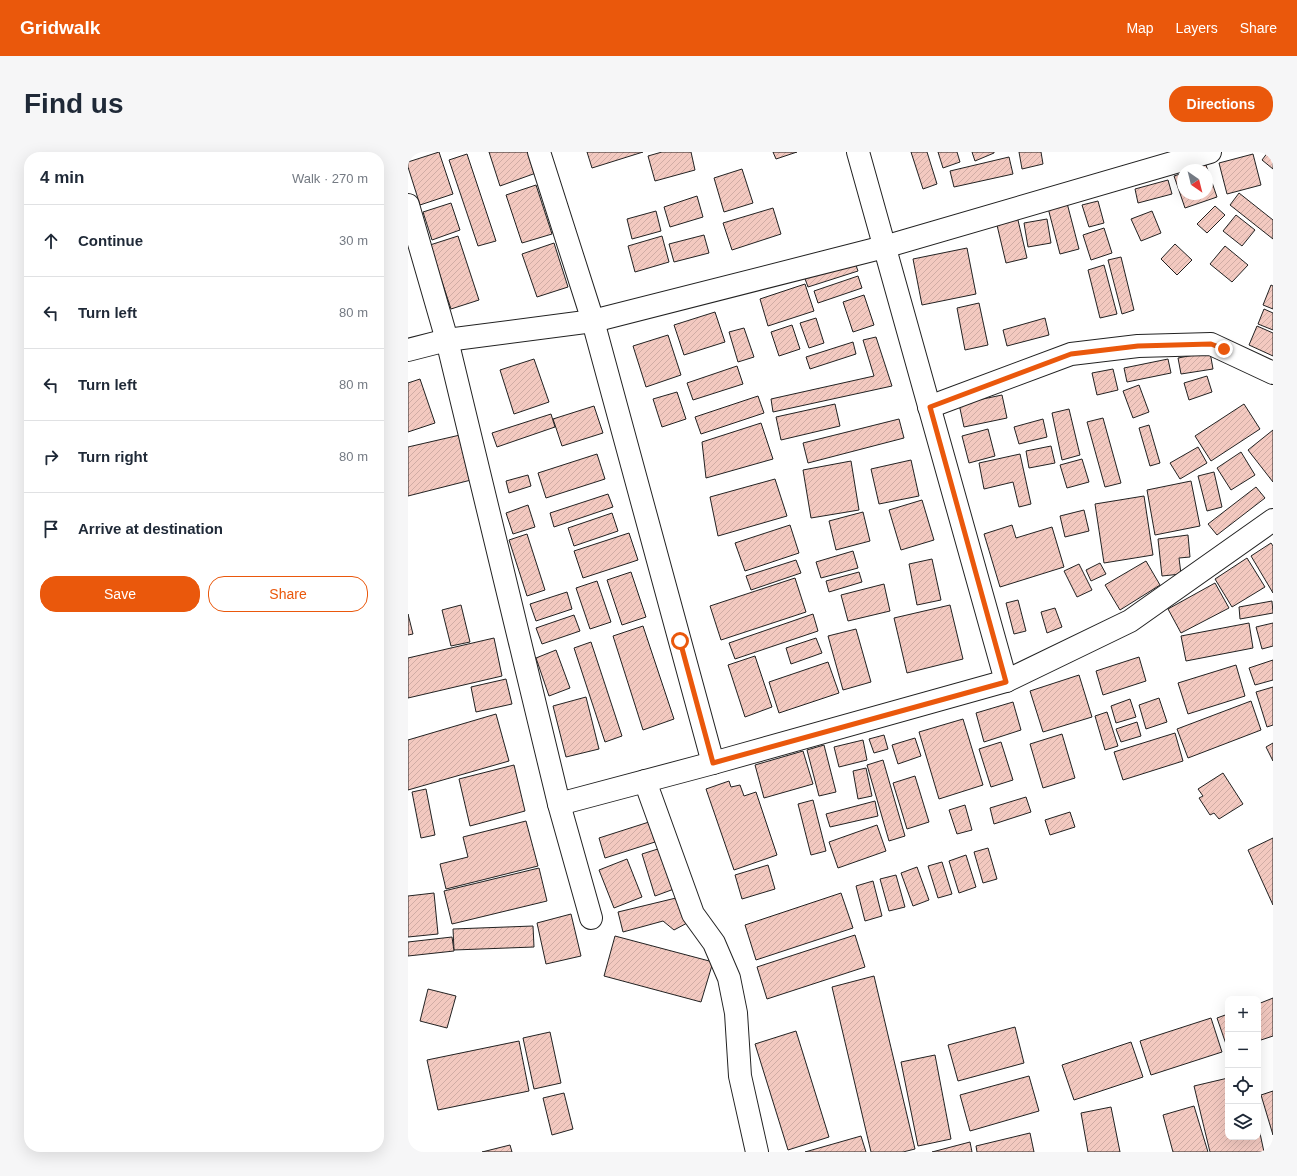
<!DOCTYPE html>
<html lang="en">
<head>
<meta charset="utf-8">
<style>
	body { margin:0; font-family:Helvetica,sans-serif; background:#f6f6f7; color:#1f2937 }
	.controls { position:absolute; right:12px; bottom:12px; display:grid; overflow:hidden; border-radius:8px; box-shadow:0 4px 16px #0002 }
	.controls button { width:36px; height:36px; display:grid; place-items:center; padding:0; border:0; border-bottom:1px solid #e0e1e3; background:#fff; color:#1f2937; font:20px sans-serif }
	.compass { position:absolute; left:769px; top:12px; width:36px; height:36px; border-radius:50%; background:#fff; box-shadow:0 4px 16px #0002; rotate:145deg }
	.stop { position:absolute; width:12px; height:12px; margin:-9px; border:3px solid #ea580c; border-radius:50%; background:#fff }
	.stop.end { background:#ea580c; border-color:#fff; box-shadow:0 1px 4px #0008 }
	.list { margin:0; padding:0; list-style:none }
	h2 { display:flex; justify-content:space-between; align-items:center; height:52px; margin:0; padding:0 16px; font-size:17px }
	h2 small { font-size:13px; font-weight:400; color:#747a83 }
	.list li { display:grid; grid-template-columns:26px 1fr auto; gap:12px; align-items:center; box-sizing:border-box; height:72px; padding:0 16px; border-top:1px solid #e0e1e3 }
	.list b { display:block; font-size:15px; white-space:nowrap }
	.list em { font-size:13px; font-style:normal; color:#747a83 }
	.actions { display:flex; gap:8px; padding:12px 16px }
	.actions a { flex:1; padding:9px 0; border:1px solid #ea580c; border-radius:16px; text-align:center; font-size:14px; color:#ea580c }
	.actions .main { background:#ea580c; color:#fff }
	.icon { flex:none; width:22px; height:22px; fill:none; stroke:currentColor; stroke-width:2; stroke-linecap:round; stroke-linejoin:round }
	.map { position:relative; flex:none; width:865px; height:1000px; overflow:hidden; border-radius:16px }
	header { display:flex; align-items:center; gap:24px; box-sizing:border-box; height:56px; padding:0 20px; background:#ea580c; color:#fff }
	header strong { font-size:19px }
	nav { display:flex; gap:22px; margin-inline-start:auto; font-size:14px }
	.intro { display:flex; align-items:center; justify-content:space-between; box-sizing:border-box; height:96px; padding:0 24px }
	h1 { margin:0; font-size:28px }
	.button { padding:10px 18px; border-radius:16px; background:#ea580c; color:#fff; font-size:14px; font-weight:700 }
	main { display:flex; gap:24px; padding:0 24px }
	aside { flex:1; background:#fff; border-radius:16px; box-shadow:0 4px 16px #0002 }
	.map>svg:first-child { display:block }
	.building { fill:url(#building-hatch); stroke:#222 }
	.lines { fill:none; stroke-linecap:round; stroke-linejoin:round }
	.street-casing { stroke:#222; stroke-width:24 }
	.street { stroke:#fff; stroke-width:22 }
	.route { stroke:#ea580c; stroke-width:5 }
</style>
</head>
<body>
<header>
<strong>Gridwalk</strong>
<nav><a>Map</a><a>Layers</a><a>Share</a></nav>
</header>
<div class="intro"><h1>Find us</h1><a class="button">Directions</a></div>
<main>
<aside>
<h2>4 min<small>Walk · 270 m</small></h2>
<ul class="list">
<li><svg class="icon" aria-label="ahead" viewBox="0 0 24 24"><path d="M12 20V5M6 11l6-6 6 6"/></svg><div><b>Continue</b></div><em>30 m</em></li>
<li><svg class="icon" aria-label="left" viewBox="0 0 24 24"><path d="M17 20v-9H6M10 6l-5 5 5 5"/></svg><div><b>Turn left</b></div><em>80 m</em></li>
<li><svg class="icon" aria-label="left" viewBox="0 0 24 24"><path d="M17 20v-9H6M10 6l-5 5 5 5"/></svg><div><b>Turn left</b></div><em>80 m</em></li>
<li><svg class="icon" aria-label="right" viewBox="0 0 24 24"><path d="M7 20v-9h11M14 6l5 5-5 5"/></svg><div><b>Turn right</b></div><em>80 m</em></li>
<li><svg class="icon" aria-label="arrive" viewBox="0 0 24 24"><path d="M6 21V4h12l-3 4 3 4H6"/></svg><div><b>Arrive at destination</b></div></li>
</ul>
<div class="actions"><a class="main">Save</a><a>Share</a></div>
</aside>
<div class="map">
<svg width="865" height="1000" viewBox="0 0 865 1000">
	<defs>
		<pattern id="building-hatch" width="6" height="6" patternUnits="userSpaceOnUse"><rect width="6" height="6" fill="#f3c9c0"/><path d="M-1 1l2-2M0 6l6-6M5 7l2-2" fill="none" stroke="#d0aca5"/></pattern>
	</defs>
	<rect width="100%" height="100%" fill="#fff"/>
	<g class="building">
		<path d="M31,0L45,42L12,53L0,15V10Z"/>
		<path d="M81,0H122L128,21L92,34Z"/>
		<path d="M179,0H235L184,16Z"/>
		<path d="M254,0H283L287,18L247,29L240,4Z"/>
		<path d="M365,0H389L368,7Z"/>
		<path d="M503,0H519L529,32L515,37Z"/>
		<path d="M530,0H549L552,10L535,16Z"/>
		<path d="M564,0H586V1L567,9Z"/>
		<path d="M611,0H633L635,12L614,17Z"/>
		<path d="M860,0H865V17L854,8Z"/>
		<path d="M59,2L88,89L70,94L41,8Z"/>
		<path d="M845,2L853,33L819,42L811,11Z"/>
		<path d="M601,5L605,22L546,35L542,19Z"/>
		<path d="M798,13L809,45L777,56L766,24L775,21V42H799V18H783Z"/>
		<path d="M334,17L345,51L316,60L306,26Z"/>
		<path d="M760,28L764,42L730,51L727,37Z"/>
		<path d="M128,33L144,82L114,91L98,43Z"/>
		<path d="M831,41L865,68V87L822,53Z"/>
		<path d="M289,44L295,65L262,75L256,55Z"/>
		<path d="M690,49L696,71L681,75L674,53Z"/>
		<path d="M43,51L52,78L24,88L15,60Z"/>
		<path d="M659,51L671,97L652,102L640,56Z"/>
		<path d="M807,54L817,63L799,81L789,72Z"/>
		<path d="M365,56L373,82L324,98L315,71Z"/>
		<path d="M248,59L253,79L224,87L219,67Z"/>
		<path d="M744,59L753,81L733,89L723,67Z"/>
		<path d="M828,63L847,78L834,94L815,79Z"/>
		<path d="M609,64L619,106L598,111L588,69Z"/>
		<path d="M639,67L643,91L620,95L616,71Z"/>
		<path d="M696,76L704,101L683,108L675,83Z"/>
		<path d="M296,83L301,101L266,110L261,92Z"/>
		<path d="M50,84L71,148L43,157L22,93Z"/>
		<path d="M254,84L261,110L227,120L220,94Z"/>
		<path d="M146,91L160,135L129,145L114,102Z"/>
		<path d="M767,92L784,108L769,123L753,107Z"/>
		<path d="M817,94L840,113L824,130L802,112Z"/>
		<path d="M559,96L568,142L514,153L505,107Z"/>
		<path d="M713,105L726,158L714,162L700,108Z"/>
		<path d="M446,108L450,119L400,135L396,124Z"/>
		<path d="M696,113L709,162L692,166L680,118Z"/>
		<path d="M450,124L454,136L410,151L406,139Z"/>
		<path d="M397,132L406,159L360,174L352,147Z"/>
		<path d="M863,133L865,134V157L855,153Z"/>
		<path d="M456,143L466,173L445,180L435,150Z"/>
		<path d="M571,151L580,193L557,198L549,156Z"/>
		<path d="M856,157L865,161V178L850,172Z"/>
		<path d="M307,160L317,190L276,203L266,173Z"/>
		<path d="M408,166L416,191L401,196L392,171Z"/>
		<path d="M637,166L641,183L599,194L595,178Z"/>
		<path d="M384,173L392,197L371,204L363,180Z"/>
		<path d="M849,174L865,181V204L841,193Z"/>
		<path d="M336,176L346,205L330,210L321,180Z"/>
		<path d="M260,183L273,223L238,235L225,194Z"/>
		<path d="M468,185L484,234L365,260L363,247L466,224L455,188Z"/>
		<path d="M445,190L448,202L402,217L398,205Z"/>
		<path d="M802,200L805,217L773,222L770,206Z"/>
		<path d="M126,207L141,250L106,262L92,218Z"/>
		<path d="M760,207L763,221L719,230L716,216Z"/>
		<path d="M329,214L335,232L285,248L279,231Z"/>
		<path d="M705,217L710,238L689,243L684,221Z"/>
		<path d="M799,224L804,240L781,248L776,231Z"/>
		<path d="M12,227L27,271L0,280V231Z"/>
		<path d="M731,233L741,260L725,266L715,239Z"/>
		<path d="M269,240L278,267L254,275L245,247Z"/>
		<path d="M594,243L599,266L556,275L551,252Z"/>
		<path d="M350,244L356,261L293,282L287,265Z"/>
		<path d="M427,252L432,274L373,288L368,265Z"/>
		<path d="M836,252L852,277L803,309L787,284Z"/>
		<path d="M186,254L195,281L154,294L145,267Z"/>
		<path d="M661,257L672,303L654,308L644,261Z"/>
		<path d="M143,262L147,275L89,295L84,281Z"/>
		<path d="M695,266L713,331L697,335L679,270Z"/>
		<path d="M491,267L496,286L400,311L395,291Z"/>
		<path d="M635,267L639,285L611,292L606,275Z"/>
		<path d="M353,271L365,307L298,326L294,290Z"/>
		<path d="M741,273L752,311L742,314L731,276Z"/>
		<path d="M580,277L587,304L561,311L554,284Z"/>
		<path d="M865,278V330L840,298Z"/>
		<path d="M52,283L63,328L0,344V295Z"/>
		<path d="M643,294L647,311L621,316L618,299Z"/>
		<path d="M790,295L799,311L772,327L762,311Z"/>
		<path d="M833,300L847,323L823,338L809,316Z"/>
		<path d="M189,302L197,327L138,346L130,321Z"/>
		<path d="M612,302L623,352L611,355L605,330L576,337L571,311Z"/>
		<path d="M674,307L681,330L659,336L652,313Z"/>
		<path d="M503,308L511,344L471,352L463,317Z"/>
		<path d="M443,309L451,358L403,366L395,318Z"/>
		<path d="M806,320L814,355L799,359L790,324Z"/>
		<path d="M120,323L123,334L101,341L98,329Z"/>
		<path d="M367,327L379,364L310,384L302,345Z"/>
		<path d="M783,329L792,374L747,383L739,338Z"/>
		<path d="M848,335L857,346L809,383L800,372Z"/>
		<path d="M200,342L205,355L146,375L142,361Z"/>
		<path d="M736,344L745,403L696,411L687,352Z"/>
		<path d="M514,348L526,388L493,398L481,358Z"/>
		<path d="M120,353L127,375L105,382L98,361Z"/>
		<path d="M676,358L681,379L657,385L652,364Z"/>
		<path d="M455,360L462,389L428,398L421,369Z"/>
		<path d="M204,361L210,379L166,394L160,376Z"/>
		<path d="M382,373L391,401L337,419L327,391Z"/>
		<path d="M604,373L608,386L644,375L656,415L592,435L576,382Z"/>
		<path d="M221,381L230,408L175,426L166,399Z"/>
		<path d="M119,382L137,438L119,444L101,388Z"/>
		<path d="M780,383L782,405L771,406L773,422L754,424L750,387Z"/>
		<path d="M863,391L865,394V441L843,404Z"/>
		<path d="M445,399L450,416L413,426L408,410Z"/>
		<path d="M839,406L857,435L824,455L807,427Z"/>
		<path d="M524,407L533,448L509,453L501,412Z"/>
		<path d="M388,408L393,421L343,438L338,424Z"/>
		<path d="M738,409L752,433L712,458L697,433Z"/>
		<path d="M692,411L698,422L683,429L678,418Z"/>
		<path d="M671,412L684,438L669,445L656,419Z"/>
		<path d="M223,420L238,465L214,473L199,428Z"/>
		<path d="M451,420L454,430L421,440L418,429Z"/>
		<path d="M387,426L398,460L313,488L302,454Z"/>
		<path d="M189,429L203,470L182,477L168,436Z"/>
		<path d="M807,431L821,456L773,481L760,457Z"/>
		<path d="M476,432L482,459L440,469L433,443Z"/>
		<path d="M159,440L164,457L128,469L122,452Z"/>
		<path d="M610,448L618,479L606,482L598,451Z"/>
		<path d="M864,449L865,461L832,467L831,455Z"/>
		<path d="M53,453L62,490L43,494L34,458Z"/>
		<path d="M542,453L555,507L499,521L486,466Z"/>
		<path d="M647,456L654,475L639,481L633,460Z"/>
		<path d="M0,462L5,482L0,483Z"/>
		<path d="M405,462L410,479L327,507L321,491Z"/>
		<path d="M166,463L172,479L134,492L128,476Z"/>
		<path d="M841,471L845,496L778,509L773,484Z"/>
		<path d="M865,471V494L854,497L848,475Z"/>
		<path d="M235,474L266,567L235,578L205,484Z"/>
		<path d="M448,477L463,530L435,538L420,484Z"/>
		<path d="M86,486L94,524L0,546V506Z"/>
		<path d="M408,486L414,501L383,512L378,496Z"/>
		<path d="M183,490L214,584L197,590L166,496Z"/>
		<path d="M148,498L162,536L141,544L128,506Z"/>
		<path d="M347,504L364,555L337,565L320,513Z"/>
		<path d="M731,505L738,529L695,543L688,519Z"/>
		<path d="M865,508V528L847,533L841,516Z"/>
		<path d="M420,510L431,541L371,561L361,530Z"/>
		<path d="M828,513L837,544L780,562L770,531Z"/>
		<path d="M671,523L684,565L635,580L622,539Z"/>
		<path d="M98,527L104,552L68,560L63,535Z"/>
		<path d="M865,535V573L859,575L848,540Z"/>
		<path d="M178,545L191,597L158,605L145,554Z"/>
		<path d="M751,546L759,570L738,577L731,553Z"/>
		<path d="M722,547L728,565L708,571L703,554Z"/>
		<path d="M843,549L853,578L780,606L769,577Z"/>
		<path d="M605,550L613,578L576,590L568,561Z"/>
		<path d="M699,560L710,594L697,598L687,564Z"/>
		<path d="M88,562L101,609L0,638V588Z"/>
		<path d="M555,567L575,633L531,647L511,580Z"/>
		<path d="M729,570L733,584L713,590L708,577Z"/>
		<path d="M767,581L775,609L715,628L706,600Z"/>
		<path d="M654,582L667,626L635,636L622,592Z"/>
		<path d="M476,583L480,597L466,601L461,587Z"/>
		<path d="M507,586L513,604L490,612L484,593Z"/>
		<path d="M455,588L459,608L431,615L426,595Z"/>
		<path d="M593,590L605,628L583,635L571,597Z"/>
		<path d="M865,591V609L858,595Z"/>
		<path d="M416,593L428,640L411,644L399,598Z"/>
		<path d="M395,599L405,632L356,646L347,613Z"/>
		<path d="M475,608L497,684L481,689L459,613Z"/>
		<path d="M106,613L117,659L62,674L51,627Z"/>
		<path d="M458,616L464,644L450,647L445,619Z"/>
		<path d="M815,621L835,652L811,667L806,661L802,663L791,646L795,644L790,637Z"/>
		<path d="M507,624L521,670L499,677L485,631Z"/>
		<path d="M321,629L323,635L332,633L336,644L348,640L369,703L326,718L298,637Z"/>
		<path d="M18,637L27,683L13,686L4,640Z"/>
		<path d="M618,645L623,660L586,672L582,656Z"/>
		<path d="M405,648L418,699L403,703L390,652Z"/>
		<path d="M467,649L470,664L422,675L418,662Z"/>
		<path d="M557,653L564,678L549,682L541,658Z"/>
		<path d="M662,660L667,675L642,683L637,668Z"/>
		<path d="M118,669L130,714L38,737L32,712L60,705L55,685Z"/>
		<path d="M241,670L247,690L197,706L191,686Z"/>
		<path d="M469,673L478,699L430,716L421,690Z"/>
		<path d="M865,686V753L840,698Z"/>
		<path d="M253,696L266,737L247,744L234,702Z"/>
		<path d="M580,696L589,727L575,731L566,700Z"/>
		<path d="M558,703L568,735L551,741L541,709Z"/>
		<path d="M219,707L234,745L206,756L191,718Z"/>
		<path d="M534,710L544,742L530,746L520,714Z"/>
		<path d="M360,713L367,737L334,747L327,723Z"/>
		<path d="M509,715L521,748L505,754L493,721Z"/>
		<path d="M131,716L139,749L44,772L36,739Z"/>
		<path d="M488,723L497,755L481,759L472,727Z"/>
		<path d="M465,729L474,764L457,769L448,734Z"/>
		<path d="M26,741L30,782L0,785V744Z"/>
		<path d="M433,741L445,776L348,808L337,773Z"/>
		<path d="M268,746L281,770L266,778L255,769L215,780L210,760Z"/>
		<path d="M163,762L173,804L138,812L129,771Z"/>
		<path d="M125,774L126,795L46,798L45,777Z"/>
		<path d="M447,783L457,815L359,847L349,815Z"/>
		<path d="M207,784L305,810L293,850L196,824Z"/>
		<path d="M44,785L46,799L0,804V790Z"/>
		<path d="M466,824L507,997L495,1000H463L424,835Z"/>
		<path d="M20,837L48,844L39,876L12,869Z"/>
		<path d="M865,846V884L850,889V852Z"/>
		<path d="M820,862V898L809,866Z"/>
		<path d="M803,866L814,900L743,923L732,889Z"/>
		<path d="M607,875L616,911L550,929L540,893Z"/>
		<path d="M388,879L421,985L380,998L347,892Z"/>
		<path d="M142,880L153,931L126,937L115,886Z"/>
		<path d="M111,889L121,939L30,958L19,908Z"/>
		<path d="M723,890L735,925L666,948L654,913Z"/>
		<path d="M527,903L543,987L510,994L493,910Z"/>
		<path d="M621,924L631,959L562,979L552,943Z"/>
		<path d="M820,926V985H850V972L856,1000H802L786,934Z"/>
		<path d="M865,939V983L853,943Z"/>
		<path d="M156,941L165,977L144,983L135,946Z"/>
		<path d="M786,954L800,1000H765L755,963Z"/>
		<path d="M703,955L712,1000H680L673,961Z"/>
		<path d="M622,981L626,1000H569L568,994Z"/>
		<path d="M453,984L458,1000H397Z"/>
		<path d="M562,990L564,1000H524Z"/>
		<path d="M102,993L104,1000H74Z"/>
	</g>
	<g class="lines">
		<defs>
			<g id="street">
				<path d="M131,0L185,169L305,611"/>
				<path d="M450,0L598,529"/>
				<path d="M0,53L39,188L151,652L183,766"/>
				<path d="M0,198L39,188L185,169L476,95L802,0"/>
				<path d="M521,255L663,202L730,194L803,192L865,221"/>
				<path d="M237,629L285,762L306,791L321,826L328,861L332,924L349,1000"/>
				<path d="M151,652L305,611L598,529L722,469L865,368"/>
			</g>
		</defs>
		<use href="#street" class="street-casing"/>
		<use href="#street" class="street"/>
	</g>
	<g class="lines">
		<path class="route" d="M272,489L305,611L598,530L522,255L663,202L730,194L803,192L816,197"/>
	</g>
</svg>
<div class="controls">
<button>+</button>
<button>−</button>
<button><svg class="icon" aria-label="locate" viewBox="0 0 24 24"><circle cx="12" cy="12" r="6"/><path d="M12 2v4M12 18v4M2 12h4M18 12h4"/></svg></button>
<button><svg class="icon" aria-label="layers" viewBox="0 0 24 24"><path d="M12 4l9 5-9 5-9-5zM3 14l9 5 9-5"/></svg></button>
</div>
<svg class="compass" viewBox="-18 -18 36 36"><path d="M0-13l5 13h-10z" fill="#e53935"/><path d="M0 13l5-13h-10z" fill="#747a83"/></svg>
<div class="stop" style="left:272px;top:489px"></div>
<div class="stop end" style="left:816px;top:197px"></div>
</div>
</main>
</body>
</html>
